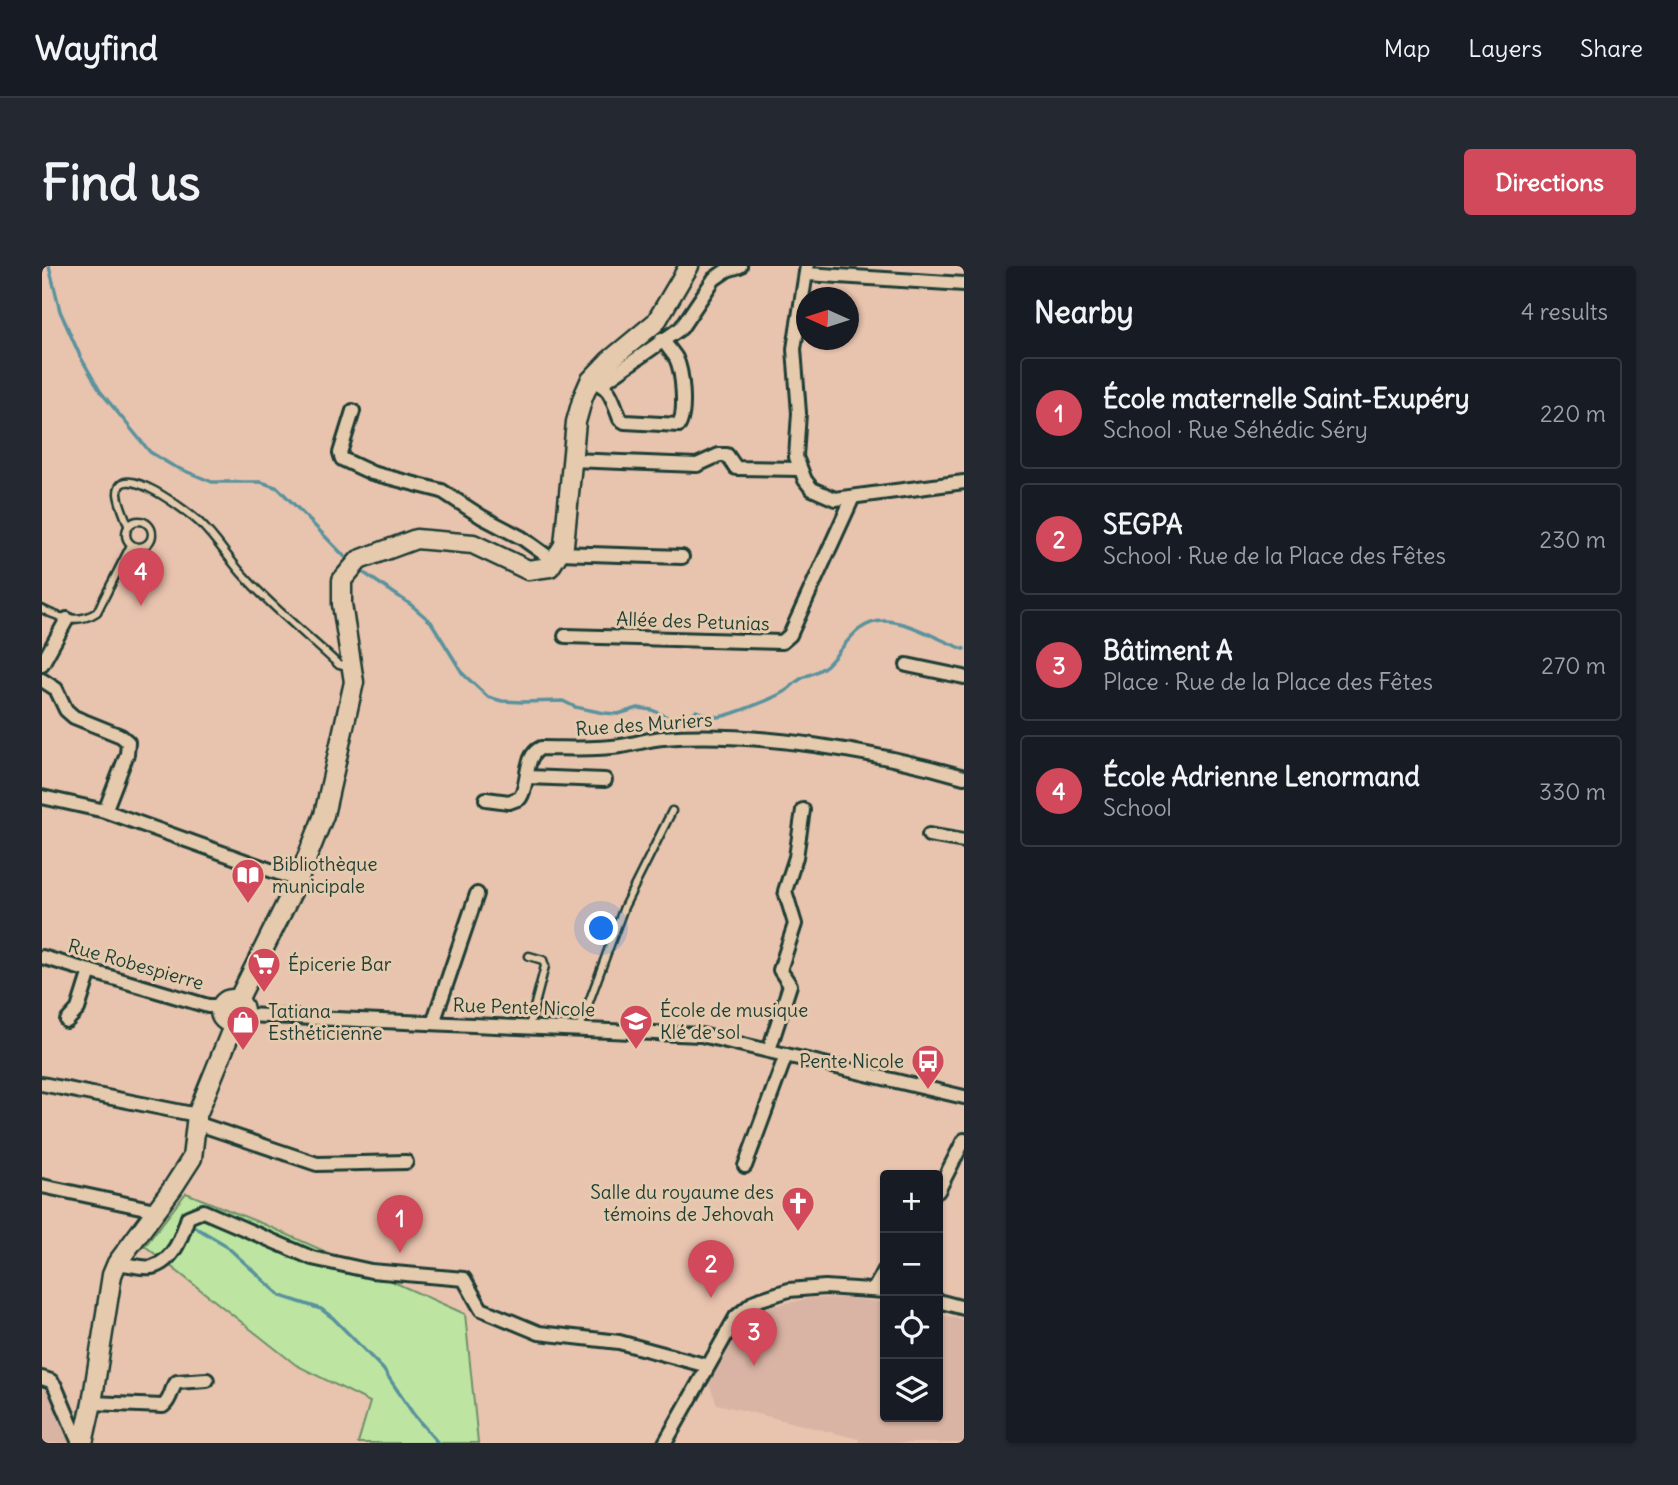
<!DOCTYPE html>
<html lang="en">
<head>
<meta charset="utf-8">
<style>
	body { margin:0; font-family:Delius,sans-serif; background:#242831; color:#f1f3f6 }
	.controls { position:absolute; right:21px; bottom:21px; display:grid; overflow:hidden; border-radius:7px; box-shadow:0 2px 5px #0004 }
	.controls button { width:63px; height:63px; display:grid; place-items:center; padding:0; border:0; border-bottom:2px solid #363941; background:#171b24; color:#f1f3f6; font:35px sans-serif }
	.compass { position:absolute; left:754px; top:21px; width:63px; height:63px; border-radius:50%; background:#171b24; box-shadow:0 2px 5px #0004; rotate:273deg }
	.you { position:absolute; left:560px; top:663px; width:24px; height:24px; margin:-18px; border:5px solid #fff; border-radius:50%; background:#1a73e8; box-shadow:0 0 0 10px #1a73e833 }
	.badge { display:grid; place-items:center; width:46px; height:46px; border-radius:50%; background:#d1495b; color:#fff; font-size:23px; font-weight:700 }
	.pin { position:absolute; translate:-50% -58px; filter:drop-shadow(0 2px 4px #0008) }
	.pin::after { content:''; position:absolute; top:37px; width:24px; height:21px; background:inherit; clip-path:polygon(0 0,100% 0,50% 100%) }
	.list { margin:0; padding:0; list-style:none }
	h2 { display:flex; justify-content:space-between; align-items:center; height:91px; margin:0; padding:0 28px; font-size:30px }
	h2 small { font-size:23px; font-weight:400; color:#9ea1a6 }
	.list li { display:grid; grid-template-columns:46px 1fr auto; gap:21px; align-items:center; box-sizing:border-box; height:112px; margin:0 14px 14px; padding:0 14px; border:2px solid #363941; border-radius:7px }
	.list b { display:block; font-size:26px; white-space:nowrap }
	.list p { margin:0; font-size:23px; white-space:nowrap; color:#9ea1a6 }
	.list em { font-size:23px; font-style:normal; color:#9ea1a6 }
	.icon { flex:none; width:38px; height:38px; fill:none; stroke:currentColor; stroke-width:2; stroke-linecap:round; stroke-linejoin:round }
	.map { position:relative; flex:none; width:922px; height:1177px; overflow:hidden; border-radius:7px }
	header { display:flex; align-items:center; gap:42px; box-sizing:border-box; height:98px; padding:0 35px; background:#171b24; border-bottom:2px solid #363941 }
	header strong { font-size:33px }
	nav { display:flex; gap:38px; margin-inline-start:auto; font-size:24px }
	.intro { display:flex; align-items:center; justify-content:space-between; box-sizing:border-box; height:168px; padding:0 42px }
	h1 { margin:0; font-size:49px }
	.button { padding:18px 32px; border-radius:7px; background:#d1495b; color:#fff; font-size:24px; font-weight:700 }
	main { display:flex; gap:42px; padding:0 42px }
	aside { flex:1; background:#171b24; border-radius:7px; box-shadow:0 2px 5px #0004 }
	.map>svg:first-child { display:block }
	.built { fill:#d9b4a4 }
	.green { fill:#bde5a1; stroke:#6e916a; stroke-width:2 }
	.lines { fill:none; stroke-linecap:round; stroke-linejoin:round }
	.stream { stroke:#5a929d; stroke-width:3.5 }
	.service-casing { stroke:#1f3d34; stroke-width:11 }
	.minor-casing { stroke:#1f3d34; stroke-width:18 }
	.secondary-casing { stroke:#1f3d34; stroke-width:23 }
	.service { stroke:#e5caad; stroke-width:6 }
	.minor { stroke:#e5caad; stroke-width:12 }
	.secondary { stroke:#e5caad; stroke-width:18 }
	.labels { text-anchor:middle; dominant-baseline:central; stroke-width:6; stroke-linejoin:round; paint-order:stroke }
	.street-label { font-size:19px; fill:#1f3d34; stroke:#e5caad }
	.poi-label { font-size:19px; fill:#1f3d34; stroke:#e5caad; text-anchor:start }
</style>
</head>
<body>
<header>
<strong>Wayfind</strong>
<nav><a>Map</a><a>Layers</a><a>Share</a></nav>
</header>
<div class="intro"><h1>Find us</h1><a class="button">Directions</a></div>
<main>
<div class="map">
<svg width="922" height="1177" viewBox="0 0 922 1177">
	<rect width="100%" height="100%" fill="#e8c3ae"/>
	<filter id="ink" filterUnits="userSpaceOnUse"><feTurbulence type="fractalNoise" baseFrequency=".0143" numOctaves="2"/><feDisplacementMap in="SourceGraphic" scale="14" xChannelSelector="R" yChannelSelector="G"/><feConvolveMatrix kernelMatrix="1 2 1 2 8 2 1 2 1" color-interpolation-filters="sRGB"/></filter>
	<g filter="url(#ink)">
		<g class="built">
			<path d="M769,1032H809L843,1037V1151H896V1048L922,1054V1177H816L817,1173L675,1138L666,1115L696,1064L721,1042Z"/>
			<path d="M0,1119L11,1124L14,1129L30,1177H0Z"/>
		</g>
		<path class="green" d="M144,927L226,960L423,1048L436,1177H316L328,1136L254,1099L103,980Z"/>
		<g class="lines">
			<g class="stream">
				<path d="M7,0L18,45L38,90L58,125L108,186L131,200L170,216H219L236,222L305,293"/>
				<path d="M322,307L368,338L389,356L421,408L446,431L460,435L480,436L521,435L533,441L562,447L576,448L596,442L610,444L632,454L645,451L654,445C661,448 668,450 675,451C685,451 736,431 745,424C749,421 752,417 757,414C766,408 776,407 785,399C803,382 813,355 842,355C867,355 898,375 922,383"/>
				<path d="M151,960L182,978L239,1030L279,1043L291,1052L341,1103L372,1149L396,1177"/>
			</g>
			<defs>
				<g id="service">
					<circle cx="97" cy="268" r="13"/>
					<path d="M86,259C83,250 77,238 76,228C75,191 149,248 158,257C175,273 187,294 203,311C231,342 266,370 297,399L307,402"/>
					<path d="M0,343C18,353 37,358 55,346L89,279"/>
					<path d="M487,761L503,700L501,694L487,690"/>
					<path d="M537,763L582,641L630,545"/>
				</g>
				<g id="minor">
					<path d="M765,0L752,83L757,147L754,191L763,214L770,223L793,233L922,216"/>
					<path d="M765,8L922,18"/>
					<path d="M548,115C570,120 570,134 578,153L583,156L637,159C644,146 641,106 634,92C630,86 624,79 620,73"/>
					<path d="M559,118L639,62L672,13L685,4L698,0"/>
					<path d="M311,145L298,187L300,193L330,207L400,225L440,251L480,272L512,295"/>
					<path d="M530,194L655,199L677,189H685L694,202L758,203"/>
					<path d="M517,287L640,291"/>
					<path d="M523,370L740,376L748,369L811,231"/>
					<path d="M0,398L25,353"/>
					<path d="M865,399L922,411"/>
					<path d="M0,414L14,423L24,444L32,451L79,470L86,476L85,488L63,545"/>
					<path d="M485,511L563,514"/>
					<path d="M0,531L63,545L256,614"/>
					<path d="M444,533L467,536L478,532C488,517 481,490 499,482C526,482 552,484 579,480C593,478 607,473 621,472C714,465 832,485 922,511"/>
					<path d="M887,569L922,575"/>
					<path d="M0,691L166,740H178"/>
					<path d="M202,749L659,769L922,831"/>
					<path d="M25,755L36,743L48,705"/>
					<path d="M391,757L435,628"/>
					<path d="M727,784L748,719L738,704L753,658L743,625L754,591L761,544"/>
					<path d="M0,818L155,849"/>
					<path d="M154,857L275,898L364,896"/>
					<path d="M703,900L744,789"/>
					<path d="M0,920L113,944"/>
					<path d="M896,925L922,874"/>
					<path d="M75,997C85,998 101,1003 110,1001C132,995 140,970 146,951L161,945L270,992L329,1005L422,1013L439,1043L497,1067L577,1076L666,1100"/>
					<path d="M832,1023L843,1004"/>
					<path d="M896,1035L922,1042"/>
					<path d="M0,1112L9,1115L13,1120L37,1177"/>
					<path d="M50,1137L121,1140C130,1133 128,1123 135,1116L165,1114"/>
					<path d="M623,1177L694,1051L713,1035L747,1024L783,1021L843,1025"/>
				</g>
				<g id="secondary">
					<circle cx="190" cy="745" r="12"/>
					<path d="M196,734L256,614L282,549L312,416L300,338V314L317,294L374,273L431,278L486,304L508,301L522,279L534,156L541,131L548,115L568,94L614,56L647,0"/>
					<path d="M41,1177L50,1137L70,1009L75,997L130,923L150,892L155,849L192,758"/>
				</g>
			</defs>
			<use href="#service" class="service-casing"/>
			<use href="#minor" class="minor-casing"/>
			<use href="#secondary" class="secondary-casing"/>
			<use href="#service" class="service"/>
			<use href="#minor" class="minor"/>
			<use href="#secondary" class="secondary"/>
		</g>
	</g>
	<defs>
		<symbol id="library-pin" viewBox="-11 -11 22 30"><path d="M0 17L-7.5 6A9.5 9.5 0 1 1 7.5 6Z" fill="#d1495b" stroke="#e5caad"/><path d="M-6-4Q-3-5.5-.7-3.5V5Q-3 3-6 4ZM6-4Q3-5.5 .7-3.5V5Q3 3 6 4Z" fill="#fff"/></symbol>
		<symbol id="supermarket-pin" viewBox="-11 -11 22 30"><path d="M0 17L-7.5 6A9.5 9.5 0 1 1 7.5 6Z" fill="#d1495b" stroke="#e5caad"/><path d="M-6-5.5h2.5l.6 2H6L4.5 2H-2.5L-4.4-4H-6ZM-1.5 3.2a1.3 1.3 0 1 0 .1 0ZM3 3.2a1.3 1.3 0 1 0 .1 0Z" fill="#fff"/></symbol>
		<symbol id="school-pin" viewBox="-11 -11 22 30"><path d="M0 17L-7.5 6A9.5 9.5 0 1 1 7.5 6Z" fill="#d1495b" stroke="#e5caad"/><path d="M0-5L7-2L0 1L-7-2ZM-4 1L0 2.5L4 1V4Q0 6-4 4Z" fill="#fff"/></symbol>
		<symbol id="shop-pin" viewBox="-11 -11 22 30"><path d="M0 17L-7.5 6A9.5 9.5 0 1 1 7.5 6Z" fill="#d1495b" stroke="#e5caad"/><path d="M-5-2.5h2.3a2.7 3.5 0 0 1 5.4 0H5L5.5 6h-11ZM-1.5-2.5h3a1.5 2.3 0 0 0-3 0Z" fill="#fff"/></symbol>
		<symbol id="bus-pin" viewBox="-11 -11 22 30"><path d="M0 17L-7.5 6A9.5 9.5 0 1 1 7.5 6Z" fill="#d1495b" stroke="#e5caad"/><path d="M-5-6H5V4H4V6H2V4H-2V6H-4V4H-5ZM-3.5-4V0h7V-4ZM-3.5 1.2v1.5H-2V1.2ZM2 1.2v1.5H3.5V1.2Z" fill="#fff"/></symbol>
		<symbol id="church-pin" viewBox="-11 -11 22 30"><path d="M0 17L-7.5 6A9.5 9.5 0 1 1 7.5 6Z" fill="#d1495b" stroke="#e5caad"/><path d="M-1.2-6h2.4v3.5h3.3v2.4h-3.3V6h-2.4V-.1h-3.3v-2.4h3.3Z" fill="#fff"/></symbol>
	</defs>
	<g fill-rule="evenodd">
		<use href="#library-pin" x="187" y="590" width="38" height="52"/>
		<use href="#supermarket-pin" x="203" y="679" width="38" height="52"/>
		<use href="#school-pin" x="575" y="736" width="38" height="52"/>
		<use href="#shop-pin" x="182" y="737" width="38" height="52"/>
		<use href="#bus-pin" x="867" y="776" width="38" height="52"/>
		<use href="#church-pin" x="737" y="918" width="38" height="52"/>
	</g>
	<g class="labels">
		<g class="street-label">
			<text transform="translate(651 355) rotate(2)">Allée des Petunias</text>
			<text transform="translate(602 458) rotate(-4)">Rue des Muriers</text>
			<text transform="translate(94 698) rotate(16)">Rue Robespierre</text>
			<text transform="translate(482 741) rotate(2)">Rue Pente Nicole</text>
		</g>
		<g class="poi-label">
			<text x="230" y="598">Bibliothèque<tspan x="230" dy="22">municipale</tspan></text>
			<text x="246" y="698">Épicerie Bar</text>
			<text x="618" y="744">École de musique<tspan x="618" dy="22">Klé de sol</tspan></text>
			<text x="226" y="745">Tatiana<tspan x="226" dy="22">Esthéticienne</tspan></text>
			<text x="862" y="795" text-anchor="end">Pente Nicole</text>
			<text x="732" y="926" text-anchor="end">Salle du royaume des<tspan x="732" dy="22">témoins de Jehovah</tspan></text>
		</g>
	</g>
</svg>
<div class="controls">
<button>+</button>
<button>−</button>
<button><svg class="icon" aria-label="locate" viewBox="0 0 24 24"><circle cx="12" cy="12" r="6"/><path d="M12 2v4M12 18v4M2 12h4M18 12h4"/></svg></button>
<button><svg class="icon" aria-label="layers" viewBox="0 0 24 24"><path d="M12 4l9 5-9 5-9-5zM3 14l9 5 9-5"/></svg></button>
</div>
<svg class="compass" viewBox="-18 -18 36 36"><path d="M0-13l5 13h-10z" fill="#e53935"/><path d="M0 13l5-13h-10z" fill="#9ea1a6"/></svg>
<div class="you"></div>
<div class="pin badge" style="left:358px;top:987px">1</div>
<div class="pin badge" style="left:669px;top:1032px">2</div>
<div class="pin badge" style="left:712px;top:1100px">3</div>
<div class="pin badge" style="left:99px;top:340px">4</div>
</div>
<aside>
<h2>Nearby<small>4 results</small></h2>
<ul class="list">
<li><span class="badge">1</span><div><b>École maternelle Saint-Exupéry</b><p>School · Rue Séhédic Séry</p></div><em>220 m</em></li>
<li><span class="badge">2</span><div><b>SEGPA</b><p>School · Rue de la Place des Fêtes</p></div><em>230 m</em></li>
<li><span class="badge">3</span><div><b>Bâtiment A</b><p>Place · Rue de la Place des Fêtes</p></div><em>270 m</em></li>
<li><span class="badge">4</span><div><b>École Adrienne Lenormand</b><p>School</p></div><em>330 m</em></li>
</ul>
</aside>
</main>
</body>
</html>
